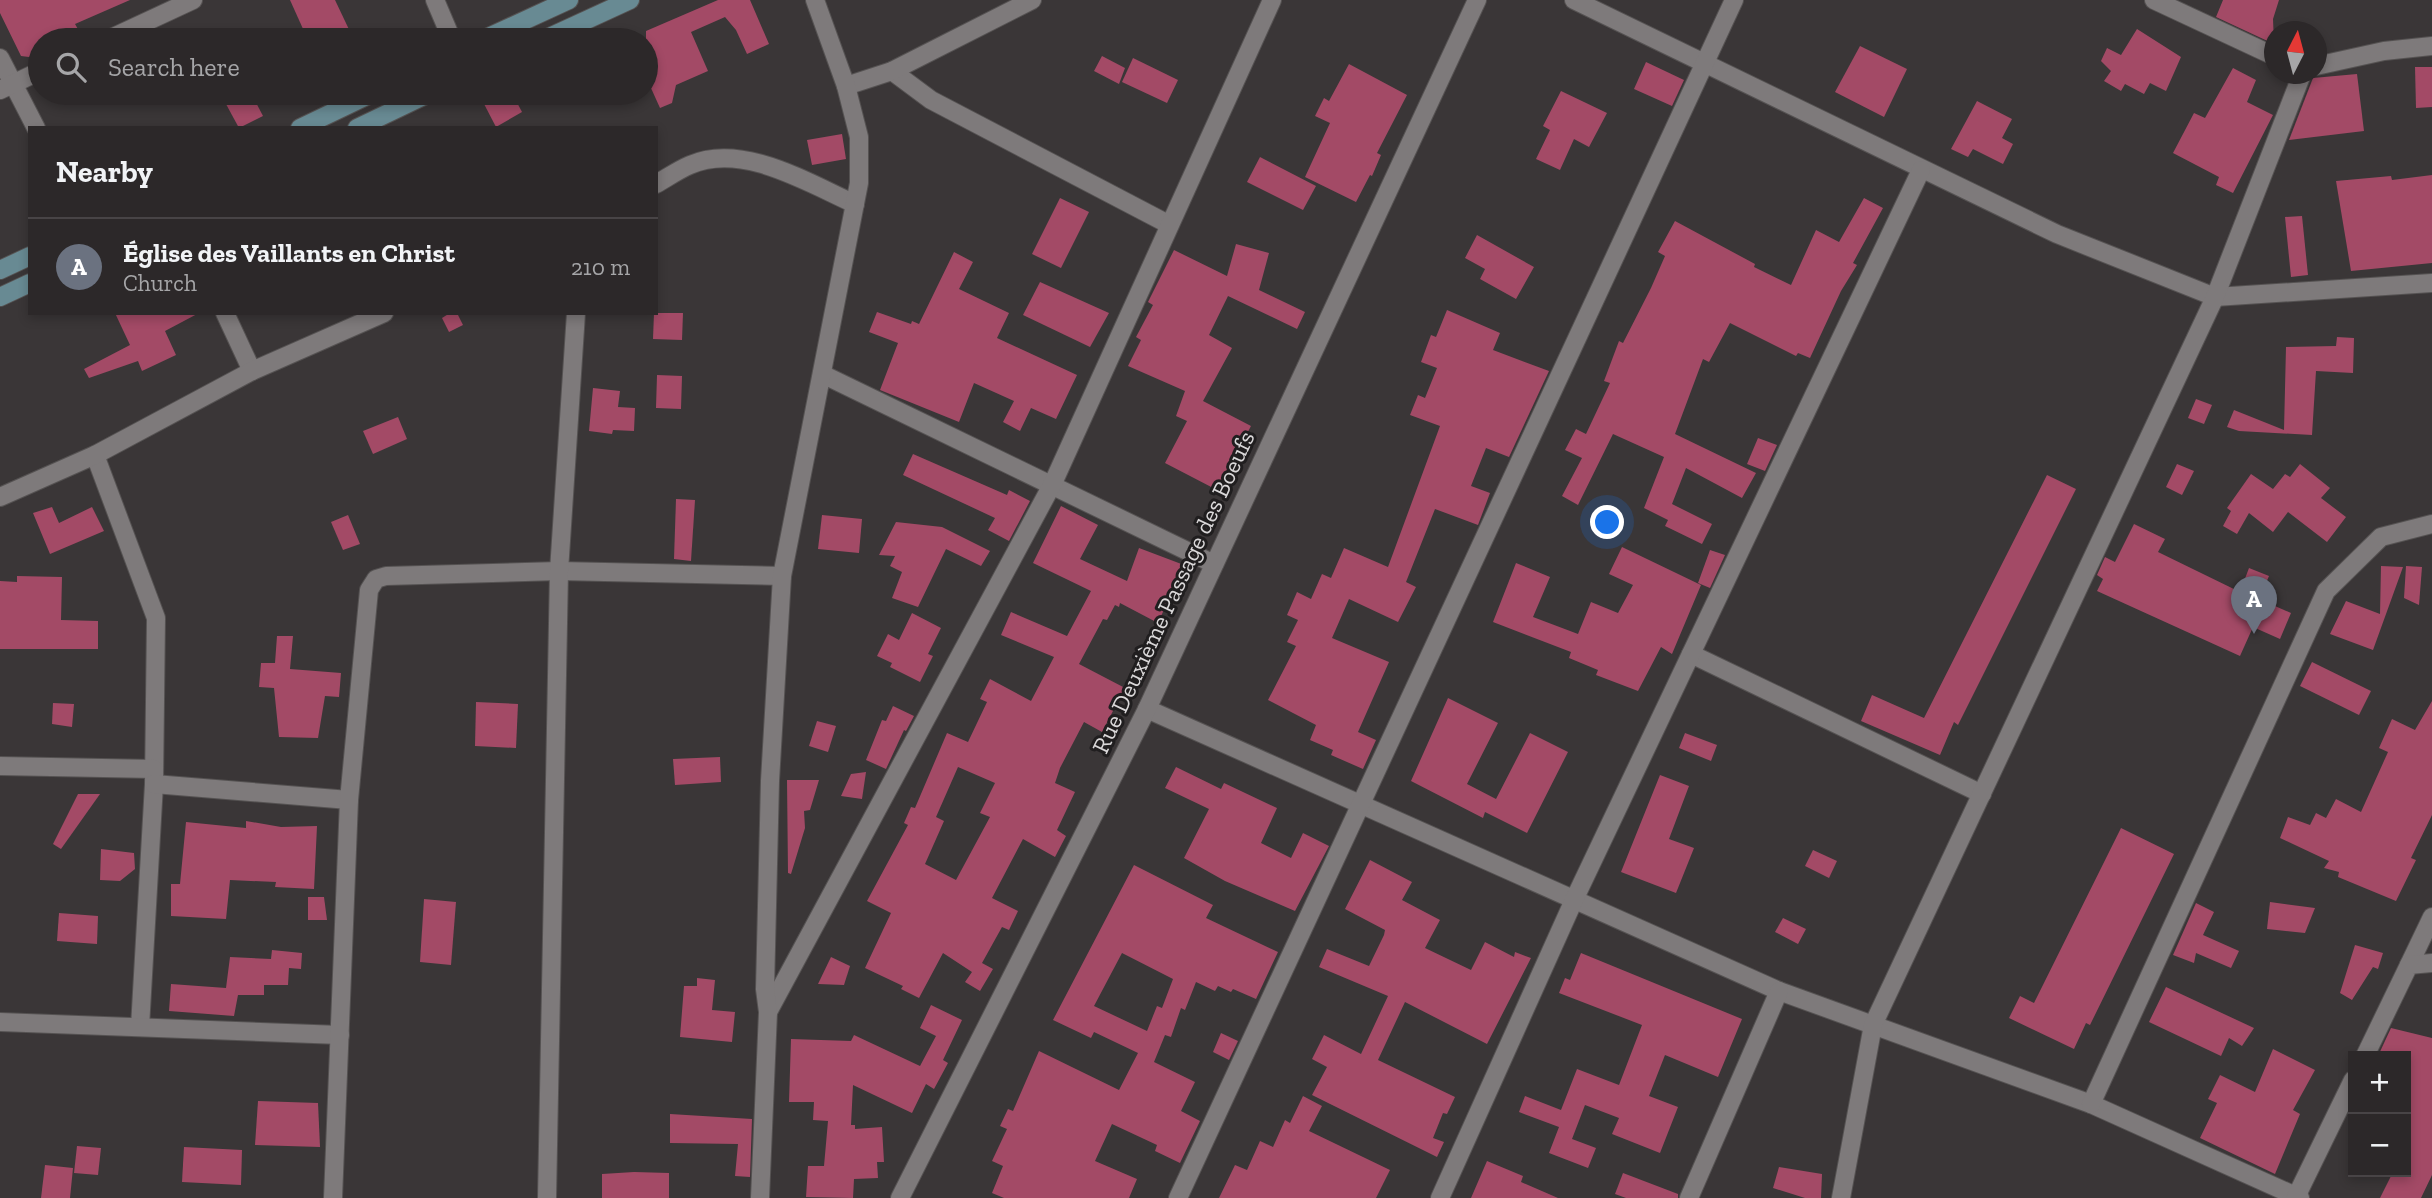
<!DOCTYPE html>
<html lang="en">
<head>
<meta charset="utf-8">
<style>
	body { margin:0; font-family:"Zilla Slab",serif; background:#383435; color:#f1f3f6 }
	.controls { position:absolute; right:21px; bottom:21px; display:grid; overflow:hidden; border-radius:0px; box-shadow:0 4px 10px #0003 }
	.controls button { width:63px; height:63px; display:grid; place-items:center; padding:0; border:0; border-bottom:2px solid #484446; background:#2c2829; color:#f1f3f6; font:35px sans-serif }
	.compass { position:absolute; left:2264px; top:21px; width:63px; height:63px; border-radius:50%; background:#2c2829; box-shadow:0 4px 10px #0003; rotate:6deg }
	.you { position:absolute; left:1608px; top:523px; width:24px; height:24px; margin:-18px; border:5px solid #fff; border-radius:50%; background:#1a73e8; box-shadow:0 0 0 10px #1a73e833 }
	.badge { display:grid; place-items:center; width:46px; height:46px; border-radius:50%; background:#ea580c; color:#fff; font-size:23px; font-weight:700 }
	.pin { position:absolute; translate:-50% -58px; filter:drop-shadow(0 2px 4px #0008) }
	.pin::after { content:''; position:absolute; top:37px; width:24px; height:21px; background:inherit; clip-path:polygon(0 0,100% 0,50% 100%) }
	.list { margin:0; padding:0; list-style:none }
	h2 { display:flex; justify-content:space-between; align-items:center; height:91px; margin:0; padding:0 28px; font-size:30px }
	h2 small { font-size:23px; font-weight:400; color:#a6a6a8 }
	.list li { display:grid; grid-template-columns:46px 1fr auto; gap:21px; align-items:center; box-sizing:border-box; height:98px; padding:0 28px; border-top:2px solid #484446 }
	.list b { display:block; font-size:26px; white-space:nowrap }
	.list p { margin:0; font-size:23px; white-space:nowrap; color:#a6a6a8 }
	.list em { font-size:23px; font-style:normal; color:#a6a6a8 }
	.icon { flex:none; width:38px; height:38px; fill:none; stroke:currentColor; stroke-width:2; stroke-linecap:round; stroke-linejoin:round }
	.map { position:relative; flex:none; width:2432px; height:1198px; overflow:hidden }
	.search { position:absolute; background:#2c2829; box-shadow:0 4px 10px #0003; left:28px; top:28px; width:630px; height:77px; display:flex; align-items:center; gap:18px; box-sizing:border-box; padding:0 24px; border-radius:38px; color:#a6a6a8; font-size:26px }
	.panel { position:absolute; background:#2c2829; box-shadow:0 4px 10px #0003; left:28px; top:126px; width:630px; height:189px; border-radius:0px }
	.map>svg:first-child { display:block }
	.building { fill:#a34a66; fill-rule:evenodd }
	.lines { fill:none; stroke-linecap:round; stroke-linejoin:round }
	.minor-casing { stroke:#555252; stroke-width:20 }
	.secondary-casing { stroke:#555252; stroke-width:20 }
	.minor { stroke:#7e7a7b; stroke-width:18 }
	.secondary { stroke:#688a93; stroke-width:18 }
	.labels { text-anchor:middle; dominant-baseline:central; stroke-width:6; stroke-linejoin:round; paint-order:stroke }
	.street-label { font-size:24px; fill:#dad8d9; stroke:#201e1f }
</style>
</head>
<body>
<div class="map">
<svg width="2432" height="1198" viewBox="0 0 2432 1198">
	<rect width="100%" height="100%" fill="#3a3637"/>
	<g class="building">
		<path d="M0,0H130L75,24L79,31L62,40H40V51L29,57L21,56L0,13Z"/>
		<path d="M290,0H335L354,40H308Z"/>
		<path d="M718,0H750L769,44L747,54L736,30L725,17L691,32L708,71L676,85L672,103L660,108L646,77V31Z"/>
		<path d="M2223,0H2279L2273,19L2274,44L2216,17Z"/>
		<path d="M2137,29L2181,57L2166,91L2150,83L2144,94L2125,84L2121,91L2104,81L2111,71L2101,61L2107,48L2121,55Z"/>
		<path d="M1860,46L1907,69L1884,117L1835,92Z"/>
		<path d="M1102,56L1125,68L1119,84L1094,71Z"/>
		<path d="M1133,58L1178,80L1167,103L1122,82Z"/>
		<path d="M1646,62L1684,80L1672,106L1634,89Z"/>
		<path d="M1349,64L1407,95L1377,153L1381,155L1372,176L1370,175L1356,202L1305,177L1330,123L1315,116L1324,98L1329,101Z"/>
		<path d="M2415,67H2432V107L2416,108Z"/>
		<path d="M2233,68L2256,80L2247,102L2273,115L2233,193L2216,185L2219,177L2173,153L2194,113L2205,118Z"/>
		<path d="M2357,74L2364,131L2289,140L2313,78Z"/>
		<path d="M1561,91L1607,113L1589,147L1574,139L1560,170L1536,159L1550,130L1543,126Z"/>
		<path d="M220,93H251L263,116L239,128Z"/>
		<path d="M500,93H512L522,112L496,127L483,102Z"/>
		<path d="M1977,101L2012,119L2002,138L2013,144L2003,164L1973,149L1968,157L1951,149Z"/>
		<path d="M842,134L846,159L812,165L807,140Z"/>
		<path d="M1260,157L1316,186L1303,210L1247,182Z"/>
		<path d="M2432,175V263L2351,271L2336,181L2391,176L2392,180Z"/>
		<path d="M1060,198L1089,212L1061,268L1032,254Z"/>
		<path d="M1864,198L1883,208L1853,263L1857,265L1841,291L1810,358L1798,353L1796,356L1730,323L1709,362L1703,359L1675,434L1756,473L1742,498L1686,468L1672,504L1712,524L1702,544L1665,526L1668,520L1644,508L1664,457L1613,434L1578,505L1562,496L1582,458L1565,450L1576,429L1586,434L1610,383L1604,381L1619,341L1623,343L1651,288L1665,256L1658,252L1675,221L1755,264L1754,267L1791,285L1816,230L1839,242Z"/>
		<path d="M2302,216L2308,275L2291,277L2285,217Z"/>
		<path d="M1477,235L1534,267L1516,299L1480,279L1485,269L1465,258Z"/>
		<path d="M1236,244L1269,253L1259,290L1305,312L1297,329L1228,296L1209,335L1232,348L1203,401L1251,426L1217,490L1165,463L1187,421L1176,416L1185,391L1128,366L1141,340L1136,337L1153,305L1148,302L1174,250L1227,276Z"/>
		<path d="M954,252L973,262L959,289L1009,313L997,338L1077,375L1056,419L1031,408L1020,431L1003,422L1014,401L974,383L959,422L880,390L898,343L869,332L877,312L911,324L912,321L919,324Z"/>
		<path d="M1040,282L1109,313L1090,347L1023,315Z"/>
		<path d="M1447,310L1500,333L1493,350L1549,371L1509,457L1486,448L1471,486L1490,493L1478,525L1435,509L1406,582L1416,587L1398,622L1349,599L1332,638L1389,662L1358,732L1376,740L1363,769L1331,755L1333,750L1310,740L1316,725L1268,700L1296,646L1287,642L1298,620L1287,615L1297,592L1311,599L1322,574L1331,578L1344,548L1388,567L1440,426L1410,415L1418,395L1425,398L1437,368L1421,362L1431,335L1436,337Z"/>
		<path d="M115,313H199L165,331L176,355L142,371L138,361L89,378L84,369L130,345Z"/>
		<path d="M450,313H457L463,325L449,332L442,318Z"/>
		<path d="M654,313H683L682,340L653,339Z"/>
		<path d="M2337,337L2354,338L2353,373L2316,371L2312,435L2239,431L2227,427L2234,410L2284,430L2286,347L2336,346Z"/>
		<path d="M657,375L682,376L681,409L656,408Z"/>
		<path d="M593,388L620,391L618,407L635,408L634,431L613,430L612,434L589,431Z"/>
		<path d="M2196,399L2212,405L2204,424L2188,418Z"/>
		<path d="M398,417L407,439L373,454L363,431Z"/>
		<path d="M1758,438L1777,445L1765,471L1747,464Z"/>
		<path d="M913,454L1007,495L1009,490L1030,501L1009,541L988,530L995,518L903,475Z"/>
		<path d="M2177,464L2194,471L2182,495L2166,487Z"/>
		<path d="M2300,464L2330,488L2321,498L2346,517L2327,542L2288,512L2273,532L2249,513L2237,534L2223,526L2231,511L2227,508L2251,474L2273,489L2285,474L2290,477Z"/>
		<path d="M2047,475L2076,489L1958,725L1954,722L1940,755L1861,721L1872,695L1924,718Z"/>
		<path d="M676,499L695,500L691,561L674,559Z"/>
		<path d="M1061,506L1098,525L1080,559L1127,581L1139,548L1184,565L1158,623L1120,603L1119,607L1115,605L1107,620L1103,619L1079,664L1125,688L1102,732L1084,722L1060,768L1055,783L1075,792L1057,830L1066,836L1055,857L1023,839L992,898L1018,911L1009,930L1002,927L982,963L993,969L980,991L965,982L972,972L943,953L919,998L901,989L903,986L865,968L891,913L867,901L908,825L904,823L911,807L915,808L947,733L968,742L987,702L980,699L990,679L1031,701L1054,657L1001,635L1011,612L1067,636L1091,591L1033,563ZM958,767L995,783L980,813L990,817L956,880L925,864L944,821L936,817Z"/>
		<path d="M52,507L59,523L92,507L104,531L50,554L33,513Z"/>
		<path d="M348,515L360,544L343,550L331,522Z"/>
		<path d="M822,515L862,519L859,553L818,549Z"/>
		<path d="M896,522L942,527L990,551L981,566L946,549L918,607L892,598L902,572L890,566L895,556L879,555Z"/>
		<path d="M2134,524L2165,539L2158,552L2240,592L2249,568L2269,576L2259,599L2291,613L2280,639L2253,627L2240,656L2097,591L2103,579L2097,575L2105,557L2115,562Z"/>
		<path d="M1622,547L1701,585L1672,654L1661,647L1638,691L1596,675L1598,670L1569,658L1571,652L1493,622L1516,563L1550,577L1533,617L1578,634L1591,602L1618,613L1633,585L1609,574Z"/>
		<path d="M1710,550L1725,555L1710,588L1698,583Z"/>
		<path d="M2381,566L2403,567L2373,650L2330,634L2346,601L2380,614Z"/>
		<path d="M2406,566L2422,567L2419,605L2404,598Z"/>
		<path d="M17,576L62,577L61,620L98,621V649H0V581L17,582Z"/>
		<path d="M912,613L941,628L928,654L933,656L920,682L890,667L892,663L877,656L888,634L899,640Z"/>
		<path d="M277,636H293L290,669L341,673L339,697L325,696L318,738L279,737L274,688L259,687L261,663H275Z"/>
		<path d="M2312,662L2371,691L2359,715L2300,686Z"/>
		<path d="M1448,698L1498,723L1467,784L1496,799L1530,733L1568,752L1527,833L1485,812L1483,818L1411,781Z"/>
		<path d="M2432,701V815L2411,858L2416,860L2396,901L2338,877L2339,872L2324,868L2329,861L2280,838L2288,817L2310,825L2316,813L2326,818L2336,799L2361,812L2388,752L2379,748L2392,719L2415,730Z"/>
		<path d="M476,702L518,704L516,748L475,746Z"/>
		<path d="M53,703L74,704L72,727L52,724Z"/>
		<path d="M893,706L914,716L906,731L904,730L886,769L866,760L882,720L886,721Z"/>
		<path d="M817,721L836,726L828,752L809,746Z"/>
		<path d="M1685,733L1717,745L1711,761L1679,748Z"/>
		<path d="M720,757L721,782L675,785L673,759Z"/>
		<path d="M1176,767L1221,789L1224,783L1277,808L1261,843L1291,858L1303,833L1329,846L1295,911L1225,881L1184,858L1209,809L1165,788Z"/>
		<path d="M866,772L862,799L841,796L851,774Z"/>
		<path d="M1660,775L1689,786L1669,839L1694,848L1676,893L1621,872Z"/>
		<path d="M787,780H819L810,810L804,811L805,828L791,874L788,873Z"/>
		<path d="M78,794H100L61,849L53,844Z"/>
		<path d="M246,821L281,827L317,826L314,889L275,887L276,882L230,880L226,919L171,916V884H180L186,822L246,828Z"/>
		<path d="M2121,828L2174,854L2090,1025L2086,1023L2074,1049L2009,1018L2020,996L2034,1003Z"/>
		<path d="M101,849L134,853L135,869L120,881L100,880Z"/>
		<path d="M1813,850L1837,861L1829,878L1805,866Z"/>
		<path d="M1370,860L1412,882L1402,900L1440,920L1425,948L1471,970L1485,942L1514,957L1515,952L1531,958L1487,1044L1405,1002L1378,1060L1455,1097L1447,1114L1443,1113L1433,1138L1444,1142L1437,1157L1312,1095L1327,1067L1312,1059L1324,1035L1361,1054L1388,996L1319,967L1327,949L1369,966L1384,935L1385,930L1345,909Z"/>
		<path d="M1134,865L1213,905L1206,918L1278,952L1256,999L1233,989L1231,992L1218,986L1215,991L1196,982L1185,1010L1181,1008L1171,1037L1165,1035L1154,1062L1195,1082L1181,1111L1200,1121L1180,1163L1155,1151L1157,1145L1112,1124L1095,1161L1137,1179L1129,1198H1004L992,1193L1003,1166L992,1161L1007,1129L1000,1126L1008,1109L1013,1111L1039,1051L1119,1090L1138,1053L1094,1032L1091,1038L1053,1020ZM1122,953L1173,979L1162,1008L1157,1006L1147,1031L1094,1006Z"/>
		<path d="M308,897H324L327,920H308Z"/>
		<path d="M424,899L456,902L451,965L420,962Z"/>
		<path d="M2270,902L2315,908L2305,933L2267,929Z"/>
		<path d="M2196,903L2214,912L2203,935L2239,951L2231,968L2196,953L2194,963L2173,955Z"/>
		<path d="M59,913L98,916L97,944L57,941Z"/>
		<path d="M1783,918L1806,929L1798,944L1775,932Z"/>
		<path d="M2355,945L2383,953L2378,969L2373,967L2352,1000L2340,993Z"/>
		<path d="M272,950L302,953L301,969L289,968L288,985H264V995H238L234,1016L169,1011L171,984L226,988L230,957L271,959Z"/>
		<path d="M1581,953L1742,1019L1718,1077L1665,1055L1649,1096L1678,1107L1660,1153L1612,1134L1619,1118L1585,1105L1572,1139L1596,1148L1588,1168L1549,1153L1559,1127L1519,1112L1525,1096L1561,1110L1577,1069L1619,1085L1642,1025L1559,993L1565,978L1570,980Z"/>
		<path d="M831,957L850,966L844,985L818,984Z"/>
		<path d="M697,978L715,980L712,1010L735,1012L732,1042L680,1037L684,986H697Z"/>
		<path d="M2166,987L2254,1028L2242,1046L2229,1038L2221,1056L2149,1022Z"/>
		<path d="M931,1005L962,1020L943,1060L948,1063L934,1089L926,1084L912,1113L853,1085L851,1125H855V1129L882,1127L884,1162H877L878,1178L854,1179L853,1198L806,1197L808,1166H824L828,1121L813,1120L814,1102H789L791,1039L851,1041L854,1035L920,1066L936,1036L920,1028Z"/>
		<path d="M2391,1028L2432,1038V1175L2421,1198H2380L2393,1172H2406V1056H2378Z"/>
		<path d="M1221,1033L1238,1041L1229,1060L1213,1052Z"/>
		<path d="M2273,1049L2315,1070L2293,1110L2300,1114L2275,1174L2200,1138L2217,1103L2208,1099L2220,1075L2255,1092Z"/>
		<path d="M1303,1096L1322,1106L1309,1131L1390,1170L1376,1198H1219L1235,1165L1247,1170L1260,1141L1273,1147L1285,1120L1290,1123Z"/>
		<path d="M258,1101L318,1103L320,1147L255,1145Z"/>
		<path d="M670,1114L752,1119L750,1177L735,1176L738,1144L670,1143Z"/>
		<path d="M77,1146L101,1148L98,1175L74,1173Z"/>
		<path d="M184,1147L242,1150L241,1185L182,1182Z"/>
		<path d="M1487,1161L1523,1176L1521,1182L1558,1198H1471Z"/>
		<path d="M45,1165L73,1168L70,1198H41Z"/>
		<path d="M1779,1167L1822,1174L1821,1198H1805L1773,1188Z"/>
		<path d="M634,1172L669,1173V1198H602V1174Z"/>
		<path d="M1623,1173L1678,1194V1198H1626L1615,1194Z"/>
	</g>
	<g class="lines">
		<defs>
			<g id="minor">
				<path d="M435,0L452,40"/>
				<path d="M1574,0L2057,234L2215,297L2432,283"/>
				<path d="M2154,0L2274,56"/>
				<path d="M107,40L193,0"/>
				<path d="M0,58L36,128"/>
				<path d="M2316,66L2384,51L2432,46"/>
				<path d="M892,71L931,100L1168,224"/>
				<path d="M846,86L892,71L1032,0"/>
				<path d="M0,90L40,71"/>
				<path d="M656,184C667,178 678,170 690,165C742,142 808,183 855,204"/>
				<path d="M225,313L252,371"/>
				<path d="M822,374L1214,564"/>
				<path d="M95,455L156,618L154,784L140,1027"/>
				<path d="M0,497L95,455L252,371L384,313"/>
				<path d="M1691,654L1982,794"/>
				<path d="M1147,709L1779,991L2091,1104L2300,1198"/>
				<path d="M0,766L154,769"/>
				<path d="M154,784L349,800"/>
				<path d="M2409,965L2432,917"/>
				<path d="M768,1012L1053,483L1272,0"/>
				<path d="M0,1022L340,1035"/>
				<path d="M2365,1056L2409,965L2432,963"/>
				<path d="M2091,1104L2326,591L2381,537L2432,524"/>
				<path d="M2296,1197L2353,1080"/>
				<path d="M333,1198L349,800L369,590L376,579L386,576L559,571L782,576"/>
				<path d="M547,1198L559,571L576,313"/>
				<path d="M760,1198L768,1012L765,989L770,781L782,576L859,183V137L846,86L815,0"/>
				<path d="M900,1198L1147,709L1477,0"/>
				<path d="M1178,1198L1734,0"/>
				<path d="M1440,1198L1574,900L1921,170"/>
				<path d="M1689,1198L1779,991"/>
				<path d="M1841,1198L1873,1025L2215,297L2302,74"/>
			</g>
			<g id="secondary">
				<path d="M482,40L569,0"/>
				<path d="M543,40L630,0"/>
				<path d="M300,128L373,93"/>
				<path d="M357,128L430,93"/>
				<path d="M0,270L30,256"/>
				<path d="M0,297L30,283"/>
			</g>
		</defs>
		<use href="#minor" class="minor-casing"/>
		<use href="#secondary" class="secondary-casing"/>
		<use href="#minor" class="minor"/>
		<use href="#secondary" class="secondary"/>
	</g>
	<g class="labels">
		<g class="street-label">
			<text transform="translate(1173 592) rotate(-65)">Rue Deuxième Passage des Boeufs</text>
		</g>
	</g>
</svg>
<div class="controls">
<button>+</button>
<button>−</button>
</div>
<svg class="compass" viewBox="-18 -18 36 36"><path d="M0-13l5 13h-10z" fill="#e53935"/><path d="M0 13l5-13h-10z" fill="#a6a6a8"/></svg>
<div class="you"></div>
<div class="pin badge" style="left:2254px;top:634px;background:#6b7280">A</div>
<div class="search"><svg class="icon" aria-label="search" viewBox="0 0 24 24"><circle cx="10" cy="10" r="6"/><path d="M15 15l6 6"/></svg>Search here</div>
<section class="panel">
<h2>Nearby<small></small></h2>
<ul class="list">
<li><span class="badge" style="background:#6b7280">A</span><div><b>Église des Vaillants en Christ</b><p>Church</p></div><em>210 m</em></li>
</ul>
</section>
</div>
</body>
</html>
